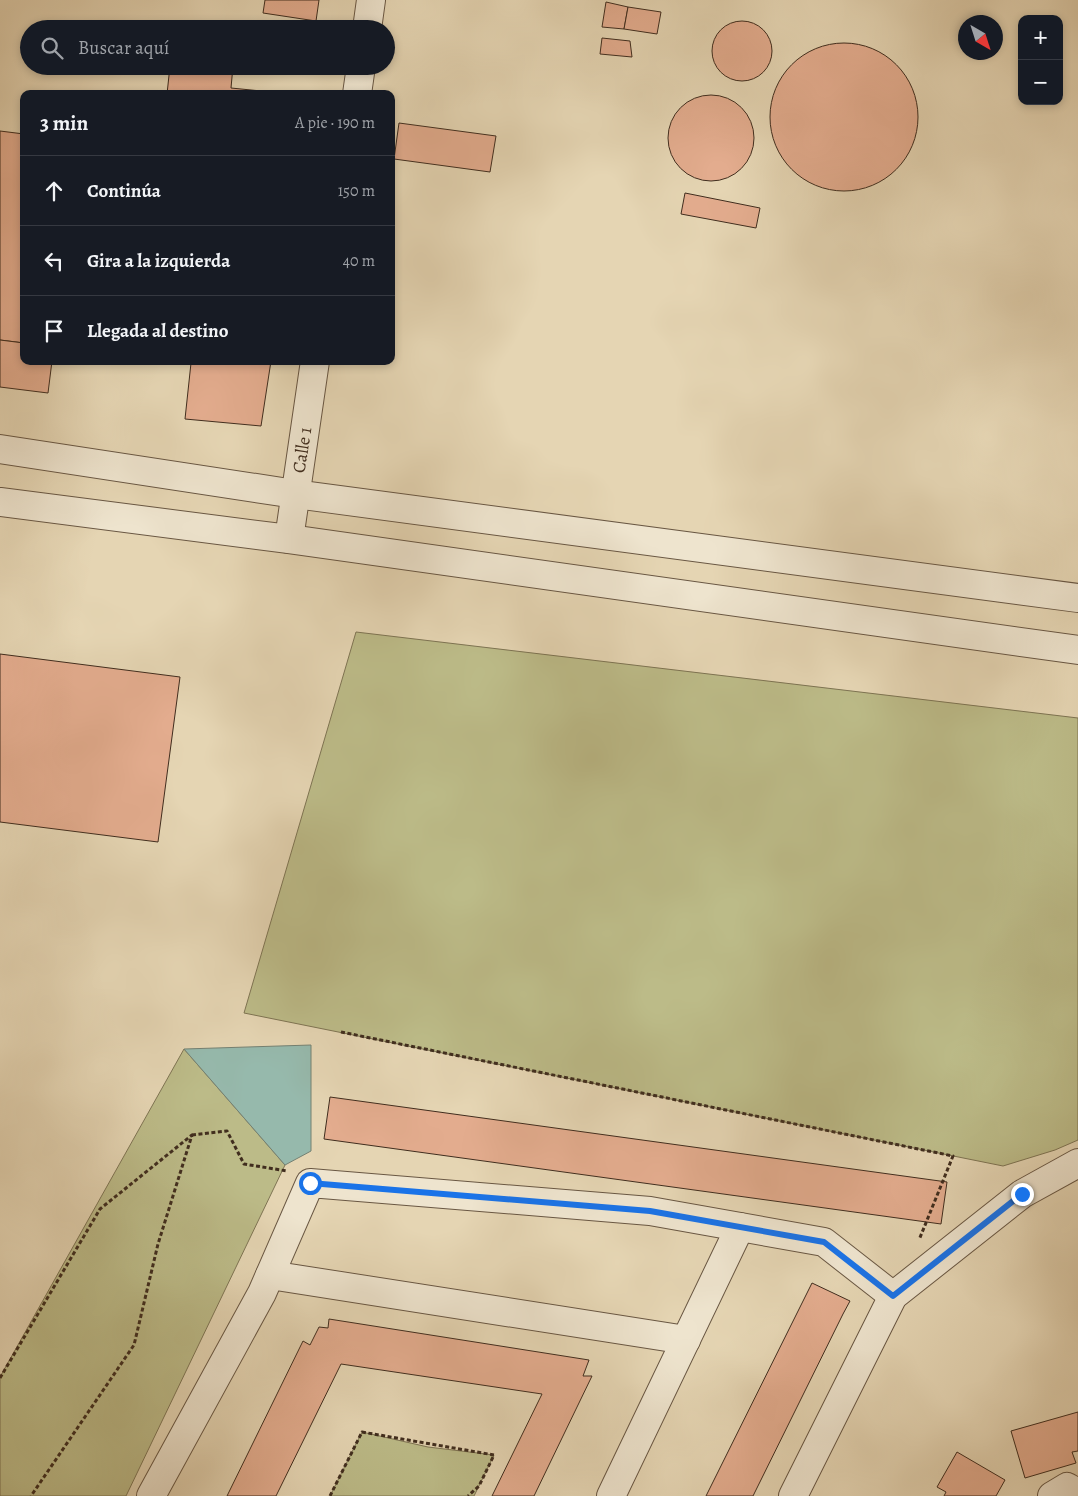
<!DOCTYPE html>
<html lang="es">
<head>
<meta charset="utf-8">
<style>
	body { margin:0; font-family:Alegreya,serif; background:#20242c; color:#f1f3f6 }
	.controls { position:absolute; right:15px; top:15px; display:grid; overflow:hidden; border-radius:10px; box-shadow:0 2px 8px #0003 }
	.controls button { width:45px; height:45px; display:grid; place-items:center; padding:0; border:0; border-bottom:1px solid #363941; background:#171b24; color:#f1f3f6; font:25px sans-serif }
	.compass { position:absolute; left:958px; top:15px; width:45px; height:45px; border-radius:50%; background:#171b24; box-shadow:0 2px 8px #0003; rotate:141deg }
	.stop { position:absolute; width:15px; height:15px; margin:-11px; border:4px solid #1a73e8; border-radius:50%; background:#fff }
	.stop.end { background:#1a73e8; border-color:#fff; box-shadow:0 1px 5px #0008 }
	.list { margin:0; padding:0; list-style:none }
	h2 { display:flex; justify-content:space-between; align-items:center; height:65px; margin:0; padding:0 20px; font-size:21px }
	h2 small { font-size:16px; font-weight:400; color:#9ea1a6 }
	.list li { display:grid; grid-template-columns:32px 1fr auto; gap:15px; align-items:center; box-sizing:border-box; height:70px; padding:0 20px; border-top:1px solid #363941 }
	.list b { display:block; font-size:19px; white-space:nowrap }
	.list em { font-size:16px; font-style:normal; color:#9ea1a6 }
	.icon { flex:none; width:28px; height:28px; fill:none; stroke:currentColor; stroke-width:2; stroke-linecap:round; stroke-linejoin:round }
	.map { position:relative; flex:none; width:1078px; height:1496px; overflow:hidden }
	.search { position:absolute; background:#171b24; box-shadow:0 2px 8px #0003; left:20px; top:20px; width:375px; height:55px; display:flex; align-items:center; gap:12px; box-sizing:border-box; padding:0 18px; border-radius:28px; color:#9ea1a6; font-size:19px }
	.panel { position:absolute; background:#171b24; box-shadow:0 2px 8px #0003; left:20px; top:90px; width:375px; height:275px; border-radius:10px }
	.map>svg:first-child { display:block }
	.green { fill:#bcbb88; stroke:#7e7453 }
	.water { fill:#96b9ac; stroke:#748173 }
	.building { fill:#e3ac8e; stroke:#402d1e }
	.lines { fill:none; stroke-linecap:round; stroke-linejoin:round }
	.minor-casing { stroke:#695743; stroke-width:30 }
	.path { stroke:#402d1e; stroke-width:3; stroke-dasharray:4 2.5; stroke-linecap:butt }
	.minor { stroke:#eee4ce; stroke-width:28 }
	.route { stroke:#1a73e8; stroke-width:6 }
	.labels { text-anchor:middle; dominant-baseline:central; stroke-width:5; stroke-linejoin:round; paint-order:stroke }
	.street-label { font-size:18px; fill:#402d1e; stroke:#eee4ce }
</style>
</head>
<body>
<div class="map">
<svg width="1078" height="1496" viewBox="0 0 1078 1496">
	<rect width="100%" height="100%" fill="#e5d5b3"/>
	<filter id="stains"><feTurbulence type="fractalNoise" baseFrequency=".004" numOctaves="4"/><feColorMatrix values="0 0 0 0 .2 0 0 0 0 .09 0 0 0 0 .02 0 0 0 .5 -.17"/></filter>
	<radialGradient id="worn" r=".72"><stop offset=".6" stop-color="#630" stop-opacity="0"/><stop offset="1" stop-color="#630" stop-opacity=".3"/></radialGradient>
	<g class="green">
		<path d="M356,632L1078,718V1140L1055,1150L1003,1166L244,1013Z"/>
		<path d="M184,1049L285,1165L126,1496H0V1377Z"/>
		<path d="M362,1432L428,1447L494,1455L474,1496H330Z"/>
	</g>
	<path class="water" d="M311,1045V1151L285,1165L184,1049Z"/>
	<g class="building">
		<path d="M265,0H319L316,21L263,13Z"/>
		<path d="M606,2L628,7L624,29L602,27Z"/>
		<path d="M628,7L661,12L657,34L624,29Z"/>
		<circle cx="742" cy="51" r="30"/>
		<path d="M602,38L630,41L632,57L600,54Z"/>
		<circle cx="844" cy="117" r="74"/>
		<path d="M170,66H233L231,88L291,94H167Z"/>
		<circle cx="711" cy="138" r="43"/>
		<path d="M399,123L496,136L490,172L394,159Z"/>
		<path d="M0,131L24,134V343L0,340Z"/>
		<path d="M685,193L760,208L756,228L681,214Z"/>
		<path d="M0,340L24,343V361H52L48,393L0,387Z"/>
		<path d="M183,361H271L261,426L185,419L191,363Z"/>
		<path d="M0,654L180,677L158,842L0,822Z"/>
		<path d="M330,1097L947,1182L941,1224L324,1139Z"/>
		<path d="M812,1283L850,1301L843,1314L753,1496H706Z"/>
		<path d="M329,1319L589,1360L583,1376H592L534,1496H492L542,1394L341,1364L276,1496H227L303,1341L310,1345L319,1327L328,1328Z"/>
		<path d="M1078,1412V1451L1072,1452L1076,1463L1025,1478L1011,1431Z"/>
		<path d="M957,1452L1005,1480L996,1496H944L946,1492L937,1487Z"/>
	</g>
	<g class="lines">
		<defs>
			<g id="minor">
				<path d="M367,29L371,0"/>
				<path d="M357,94L361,66"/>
				<path d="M0,449L295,494L1078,598"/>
				<path d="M0,502L289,539L1078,650"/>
				<path d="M289,539L315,361"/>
				<path d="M270,1275L686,1340"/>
				<path d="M151,1496L262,1293L310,1183L650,1211L824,1242L893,1296"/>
				<path d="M611,1496L740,1227"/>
				<path d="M793,1496L893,1296L1022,1194L1078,1163"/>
				<path d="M1052,1496L1067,1487L1078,1493"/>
			</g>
		</defs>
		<use href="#minor" class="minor-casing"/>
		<g class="path">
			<path d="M341,1032L953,1156L919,1240"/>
			<path d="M192,1135L227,1131L244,1164L287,1171"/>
			<path d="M0,1378L100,1209L192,1135L158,1244L134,1345L31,1496"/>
			<path d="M330,1496L362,1432L494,1455L479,1486L468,1496"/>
		</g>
		<use href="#minor" class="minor"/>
	</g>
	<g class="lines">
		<path class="route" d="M310,1183L650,1211L824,1242L893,1296L1022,1194"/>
	</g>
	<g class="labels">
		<g class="street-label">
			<text transform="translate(302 450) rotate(-81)">Calle 1</text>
		</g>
	</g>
	<rect width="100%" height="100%" filter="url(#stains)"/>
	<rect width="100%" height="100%" fill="url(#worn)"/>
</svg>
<div class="controls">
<button>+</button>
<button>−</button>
</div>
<svg class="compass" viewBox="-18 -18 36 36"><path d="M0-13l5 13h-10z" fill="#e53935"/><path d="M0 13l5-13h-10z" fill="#9ea1a6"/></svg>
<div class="stop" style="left:310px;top:1183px"></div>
<div class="stop end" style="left:1022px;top:1194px"></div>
<div class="search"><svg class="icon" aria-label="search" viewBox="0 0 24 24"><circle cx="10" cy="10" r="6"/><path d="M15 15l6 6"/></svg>Buscar aquí</div>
<section class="panel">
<h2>3 min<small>A pie · 190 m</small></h2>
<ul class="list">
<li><svg class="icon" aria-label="ahead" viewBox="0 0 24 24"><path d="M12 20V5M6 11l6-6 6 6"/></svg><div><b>Continúa</b></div><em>150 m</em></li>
<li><svg class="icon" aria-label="left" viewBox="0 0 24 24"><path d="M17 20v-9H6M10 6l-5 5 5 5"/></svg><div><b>Gira a la izquierda</b></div><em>40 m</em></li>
<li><svg class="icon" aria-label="arrive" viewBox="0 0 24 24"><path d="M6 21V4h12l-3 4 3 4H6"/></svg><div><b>Llegada al destino</b></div></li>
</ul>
</section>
</div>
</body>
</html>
